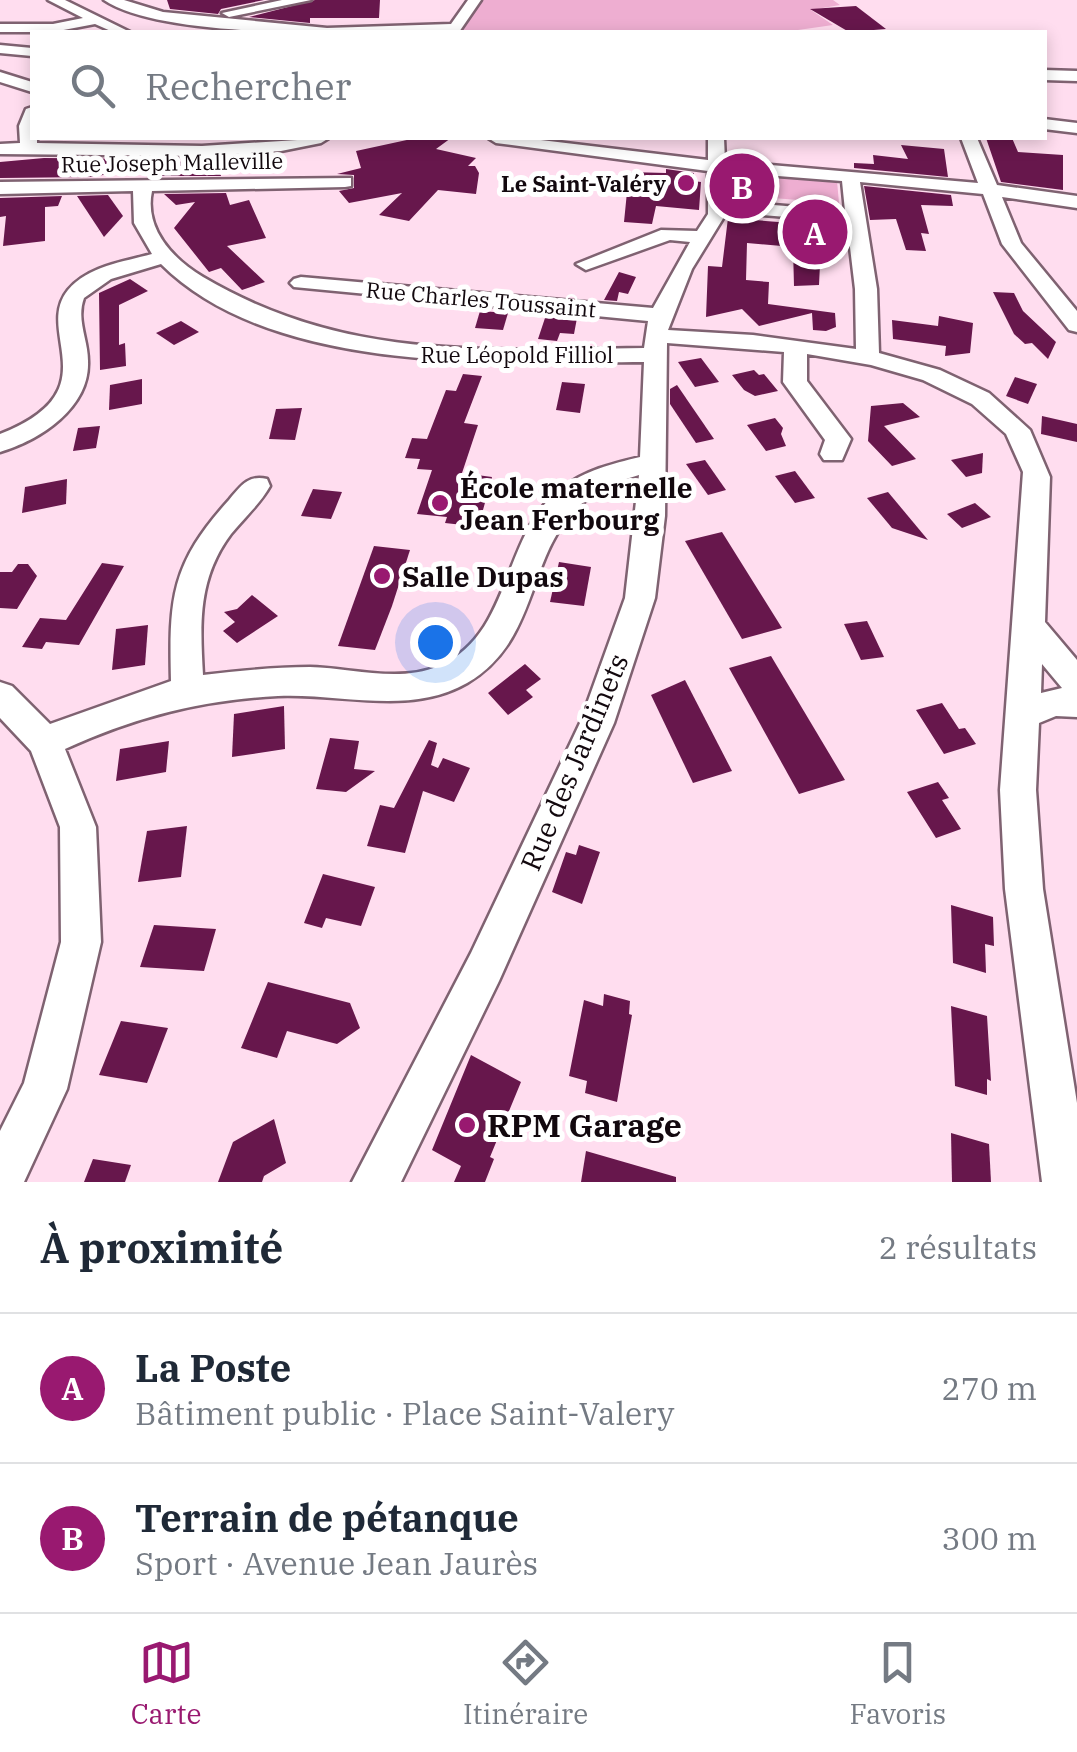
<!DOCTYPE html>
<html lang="fr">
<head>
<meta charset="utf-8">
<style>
	body { margin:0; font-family:"IBM Plex Serif",serif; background:#f6f6f7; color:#1f2937 }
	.you { position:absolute; left:435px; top:642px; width:35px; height:35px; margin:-25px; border:8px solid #fff; border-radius:50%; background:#1a73e8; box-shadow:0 0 0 15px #1a73e833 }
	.badge { display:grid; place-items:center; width:65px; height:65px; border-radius:50%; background:#991970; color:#fff; font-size:32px; font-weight:700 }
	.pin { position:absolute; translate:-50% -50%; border:5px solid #fff; box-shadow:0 2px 10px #0006 }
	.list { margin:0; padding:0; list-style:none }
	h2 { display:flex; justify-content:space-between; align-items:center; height:130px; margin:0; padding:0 40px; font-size:42px }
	h2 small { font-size:32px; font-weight:400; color:#747a83 }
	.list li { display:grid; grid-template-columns:65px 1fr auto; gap:30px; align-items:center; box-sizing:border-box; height:150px; padding:0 40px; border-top:2px solid #e0e1e3 }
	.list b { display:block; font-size:38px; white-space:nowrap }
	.list p { margin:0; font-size:32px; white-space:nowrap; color:#747a83 }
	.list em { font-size:32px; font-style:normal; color:#747a83 }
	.icon { flex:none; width:55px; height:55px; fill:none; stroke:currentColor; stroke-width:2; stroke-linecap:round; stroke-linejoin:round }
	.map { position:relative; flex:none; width:1077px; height:1182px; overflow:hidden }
	.search { position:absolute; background:#fff; box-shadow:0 5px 15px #0003; left:30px; right:30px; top:30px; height:110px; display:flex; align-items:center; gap:25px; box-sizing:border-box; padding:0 35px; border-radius:0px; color:#747a83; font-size:38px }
	.sheet { height:430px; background:#fff }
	nav { display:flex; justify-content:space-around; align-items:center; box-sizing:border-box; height:140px; border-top:2px solid #e0e1e3; background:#fff; font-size:28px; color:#747a83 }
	nav a { display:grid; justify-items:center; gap:5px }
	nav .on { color:#991970 }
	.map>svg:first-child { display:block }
	.green { fill:#eeaed1 }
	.building { fill:#67174c }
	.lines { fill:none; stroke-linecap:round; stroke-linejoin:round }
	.minor-casing { stroke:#7f6271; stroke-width:5 }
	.minor { fill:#fff; fill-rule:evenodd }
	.poi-dot { fill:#991970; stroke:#fff; stroke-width:4 }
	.labels { text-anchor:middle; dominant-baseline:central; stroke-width:10; stroke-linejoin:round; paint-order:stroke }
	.far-street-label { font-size:22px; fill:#12080e; stroke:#fff }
	.far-poi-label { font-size:22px; font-weight:bold; fill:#12080e; stroke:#fff; text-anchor:end }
	.poi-label { font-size:28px; font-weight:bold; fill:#12080e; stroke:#fff; text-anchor:start }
	.street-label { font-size:28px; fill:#12080e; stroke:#fff }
	.near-poi-label { font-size:32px; font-weight:bold; fill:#12080e; stroke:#fff; text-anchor:start }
</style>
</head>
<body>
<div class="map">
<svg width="1077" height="1182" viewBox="0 0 1077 1182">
	<rect width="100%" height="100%" fill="#ffddef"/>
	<g class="green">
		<path d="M482,0H833L840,5L811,10L833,25L784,32H460Z"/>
		<path d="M738,171L828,178L837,181L839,203L730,195L731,173Z"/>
	</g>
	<g class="building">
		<path d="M167,0H264L221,9L218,14L170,9Z"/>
		<path d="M315,0H380L379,18H310V23L249,17Z"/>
		<path d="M856,6L886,29L849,32L810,9Z"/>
		<path d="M416,138H451L436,149L476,158L468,166H475L479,173L476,194L438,190L409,221L379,215L402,193L349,203L339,191L354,188V175L337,174L361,168L356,151Z"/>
		<path d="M986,138H1012L1018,152L1063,155V190L1001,182Z"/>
		<path d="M901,145L944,149L948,177L854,168V163L874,164L873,155L908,159Z"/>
		<path d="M44,158L151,159L157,168L137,172L134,168L94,177L0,178V162Z"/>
		<path d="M237,158L230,169L220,172L221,176H160L159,167L187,160L197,163Z"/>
		<path d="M666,169L694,173L693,181L701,182L699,210L656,206L652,224L624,222L629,172L666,173Z"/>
		<path d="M864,186L951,195L953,206L921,205L929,234L921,233L926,251L906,250L896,219L870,220Z"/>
		<path d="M226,193L230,205L249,200L266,238L227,246L265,282L242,290L221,268L209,272L174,228L195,202L176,205L164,194Z"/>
		<path d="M108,195L123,216L104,237L77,196Z"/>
		<path d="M62,196L58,206L45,207V241L3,246L6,216L0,217V198Z"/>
		<path d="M728,218L844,227L846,246L821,244L819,285L794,286L793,247L747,243L746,280L769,282L768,304L835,313L836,327L826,331L813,330L812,313L759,326L742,309L706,317L708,266L722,267Z"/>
		<path d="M619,272L636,277L628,294L619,292L617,301L604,300Z"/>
		<path d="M130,279L148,291L119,305V345L125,343L126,366L100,370L99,293Z"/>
		<path d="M993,292L1014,293L1023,311L1056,342L1048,359L1032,343L1025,344L1014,334Z"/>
		<path d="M480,311L508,313L503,330L475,328Z"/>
		<path d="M546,315L577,318L574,334L560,333L557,341L538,339Z"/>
		<path d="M939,316L973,323L970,353L945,356L946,346L893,339L892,320L938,326Z"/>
		<path d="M181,321L199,332L174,345L156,333Z"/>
		<path d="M701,358L719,382L695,387L678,362Z"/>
		<path d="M754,370L759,375L764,374L778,391L755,396L744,390L732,375Z"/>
		<path d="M463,374L482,376L464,423L478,425L462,473L492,477L480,521L465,519L463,525L445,523L447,517L417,514L432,470L417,469L420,459L405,458L412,438L427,439L446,390L456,391Z"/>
		<path d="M1015,377L1037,384L1028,404L1006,396Z"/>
		<path d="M142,379V404L109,410L110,385Z"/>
		<path d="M562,382L585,384L580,413L556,410Z"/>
		<path d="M677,385L714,439L696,443L670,404V389Z"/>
		<path d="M903,403L920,417L884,426L916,459L892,466L868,441L871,406Z"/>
		<path d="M302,408L295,440L269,439L276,409Z"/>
		<path d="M1042,416L1077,424V442L1041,434Z"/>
		<path d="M775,418L783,428L781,434L786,446L766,451L747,425Z"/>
		<path d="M100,426L96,448L73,451L78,428Z"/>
		<path d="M983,453L982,473L966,477L951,460Z"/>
		<path d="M705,460L726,490L708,495L686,464Z"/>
		<path d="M795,471L815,498L795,503L775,476Z"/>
		<path d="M67,479L66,504L22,513L25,487Z"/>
		<path d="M313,489L342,492L331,519L301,516Z"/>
		<path d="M888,492L928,540L892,528L867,498Z"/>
		<path d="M975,503L991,517L962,528L947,514Z"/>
		<path d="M722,532L782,628L742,639L685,541Z"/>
		<path d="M374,546L410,550L392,606L375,650L338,646Z"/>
		<path d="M559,562L591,567L584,606L550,602Z"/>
		<path d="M102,563L124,566L79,645L46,642L42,649L22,647L40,618L66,620Z"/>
		<path d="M18,564H28L37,576L17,609L0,608V572H12Z"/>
		<path d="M252,595L278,616L237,643L223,631L235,622L224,612L237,609Z"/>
		<path d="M867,621L884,657L861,660L844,624Z"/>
		<path d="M148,625L145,665L112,670L116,629Z"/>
		<path d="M771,656L845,780L799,794L729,668Z"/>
		<path d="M525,664L541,679L526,690L533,697L508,715L488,693Z"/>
		<path d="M685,680L732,771L693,783L651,695Z"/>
		<path d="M942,703L959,729L965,728L976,744L944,754L916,710Z"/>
		<path d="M284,706L285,749L232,757L234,714Z"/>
		<path d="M330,738L359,741L354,769L375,771L346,792L316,789Z"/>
		<path d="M429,740L437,743L431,765L438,768L443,758L470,768L454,802L423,791L405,853L367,846L380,805L394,808Z"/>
		<path d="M169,741L166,772L116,781L120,749Z"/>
		<path d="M938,782L949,798L942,800L961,829L936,838L907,792Z"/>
		<path d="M187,826L181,877L138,882L147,831Z"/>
		<path d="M579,845L600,852L582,904L552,892L566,852L576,855Z"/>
		<path d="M323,874L375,887L361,926L326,918L322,928L304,923Z"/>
		<path d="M951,905L993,917L994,946L985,944L986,973L953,963Z"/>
		<path d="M154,925L216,929L204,971L140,967Z"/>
		<path d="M268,982L350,1003L360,1028L337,1044L287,1031L277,1058L241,1048Z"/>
		<path d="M604,994L630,1001L629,1014L632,1015L617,1102L585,1093L587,1081L569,1076L584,1000L603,1006Z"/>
		<path d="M951,1006L987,1016L991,1081L987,1079V1095L955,1086Z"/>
		<path d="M121,1021L168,1028L147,1083L99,1075Z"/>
		<path d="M471,1055L521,1082L490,1157L494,1159L485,1182H454L461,1166L432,1150Z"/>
		<path d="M274,1119L286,1163L264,1176L262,1182H218L233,1142Z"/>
		<path d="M951,1133L989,1144L991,1182H952Z"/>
		<path d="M586,1151L676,1177V1182H581Z"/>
		<path d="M93,1159L131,1165L125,1182H84Z"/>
	</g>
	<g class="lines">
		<defs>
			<g id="minor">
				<path d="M48,0H65L130,32H113L95,24L53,32H0V24H53L83,18Z"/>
				<path d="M104,0H124L163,12L327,28L451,24L468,0H481L459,32C378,32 167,42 104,0Z"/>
				<path d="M282,0H311L229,17L222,13Z"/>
				<path d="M0,45L32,48V56L0,53Z"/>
				<path d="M1044,70L1077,71V81L1044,80Z"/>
				<path d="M0,72L32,82V92L0,82Z"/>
				<path d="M32,107V138H37V143L202,146L329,138L321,143L281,151L202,156L0,154V144L20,143L19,126L26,109Z"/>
				<path d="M1044,119L1077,123V133L1044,129Z"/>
				<path d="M488,138H524L708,160V138H724L725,161L978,183L961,138H977L997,185L1077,196V208L1002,197L1021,243L1077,311V332L1069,330L1002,244L983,194L860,182L877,289L879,353L940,370L989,393L1030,430L1050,477L1045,622L1077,660V717L1056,716L1039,723L1036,790L1043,889L1077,1103V1182H1042L1005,889L1000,790L1023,472L1006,434L972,404L923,380L871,365L807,354V381L851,439L842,460H824L820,454L825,440L783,382L784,352L667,343L665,516L655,598L614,723L499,981L401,1182H352L471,953L580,723L625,598L639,475C511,509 560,628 467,683C410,716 340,693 278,696C201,700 135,717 65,749L96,827L101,942L67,1089L24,1182H0V1131L24,1083L61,942L60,827L31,751L0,718V682L12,686L50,724L171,681C169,598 171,564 229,500C240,487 248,474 267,479L270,486C260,504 244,518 231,534C198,578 200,622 203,675C238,671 274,667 310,667C351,668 399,683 439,666C514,634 501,532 562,488C586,470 611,464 640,457L644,362C499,363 272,375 161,264L111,279L84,298C76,320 88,339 88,361C90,408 40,440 0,452V434C112,390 33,333 68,290C88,266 123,262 152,254L134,223L133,191L0,194V182L351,178V186L345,187L152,191C144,229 173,259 203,277C345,361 486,350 644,348L648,321L294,287L290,283L294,279L301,277L653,308L690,242L670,240L586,270L576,264L661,230L697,231L708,214V171L496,143ZM726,172L842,181L845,211L727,201ZM727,212L847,222L855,289L856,349L753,335L668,330L692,269ZM1042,664L1062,688L1041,693Z"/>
			</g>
		</defs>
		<use href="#minor" class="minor-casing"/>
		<use href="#minor" class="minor"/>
	</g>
	<g class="poi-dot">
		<circle cx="686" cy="183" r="10"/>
		<circle cx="440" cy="503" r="10"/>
		<circle cx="382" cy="576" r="10"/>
		<circle cx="467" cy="1125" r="10"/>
	</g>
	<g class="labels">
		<g class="far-street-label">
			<text transform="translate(172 162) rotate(-1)">Rue Joseph Malleville</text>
			<text transform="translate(481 299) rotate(5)">Rue Charles Toussaint</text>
			<text x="517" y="354">Rue Léopold Filliol</text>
		</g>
		<g class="far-poi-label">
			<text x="666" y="183">Le Saint-Valéry</text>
		</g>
		<g class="poi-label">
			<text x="460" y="487">École maternelle<tspan x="460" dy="32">Jean Ferbourg</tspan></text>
			<text x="402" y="576">Salle Dupas</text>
		</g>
		<g class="street-label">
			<text transform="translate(574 762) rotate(-67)">Rue des Jardinets</text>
		</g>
		<g class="near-poi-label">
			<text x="487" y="1125">RPM Garage</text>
		</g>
	</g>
</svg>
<div class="you"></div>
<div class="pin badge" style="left:815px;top:232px">A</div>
<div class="pin badge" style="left:742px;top:186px">B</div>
<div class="search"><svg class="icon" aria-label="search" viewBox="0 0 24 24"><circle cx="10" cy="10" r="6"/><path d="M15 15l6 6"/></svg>Rechercher</div>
</div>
<section class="sheet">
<h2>À proximité<small>2 résultats</small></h2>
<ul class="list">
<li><span class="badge">A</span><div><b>La Poste</b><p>Bâtiment public · Place Saint-Valery</p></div><em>270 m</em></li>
<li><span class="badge">B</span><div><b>Terrain de pétanque</b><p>Sport · Avenue Jean Jaurès</p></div><em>300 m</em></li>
</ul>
</section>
<nav>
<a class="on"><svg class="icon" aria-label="map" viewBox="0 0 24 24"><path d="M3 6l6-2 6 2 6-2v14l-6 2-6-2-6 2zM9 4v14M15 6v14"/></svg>Carte</a>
<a><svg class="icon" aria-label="directions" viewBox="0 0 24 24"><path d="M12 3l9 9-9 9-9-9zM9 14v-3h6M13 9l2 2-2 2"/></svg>Itinéraire</a>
<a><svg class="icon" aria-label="saved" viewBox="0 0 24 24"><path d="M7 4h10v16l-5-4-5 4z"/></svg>Favoris</a>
</nav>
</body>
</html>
